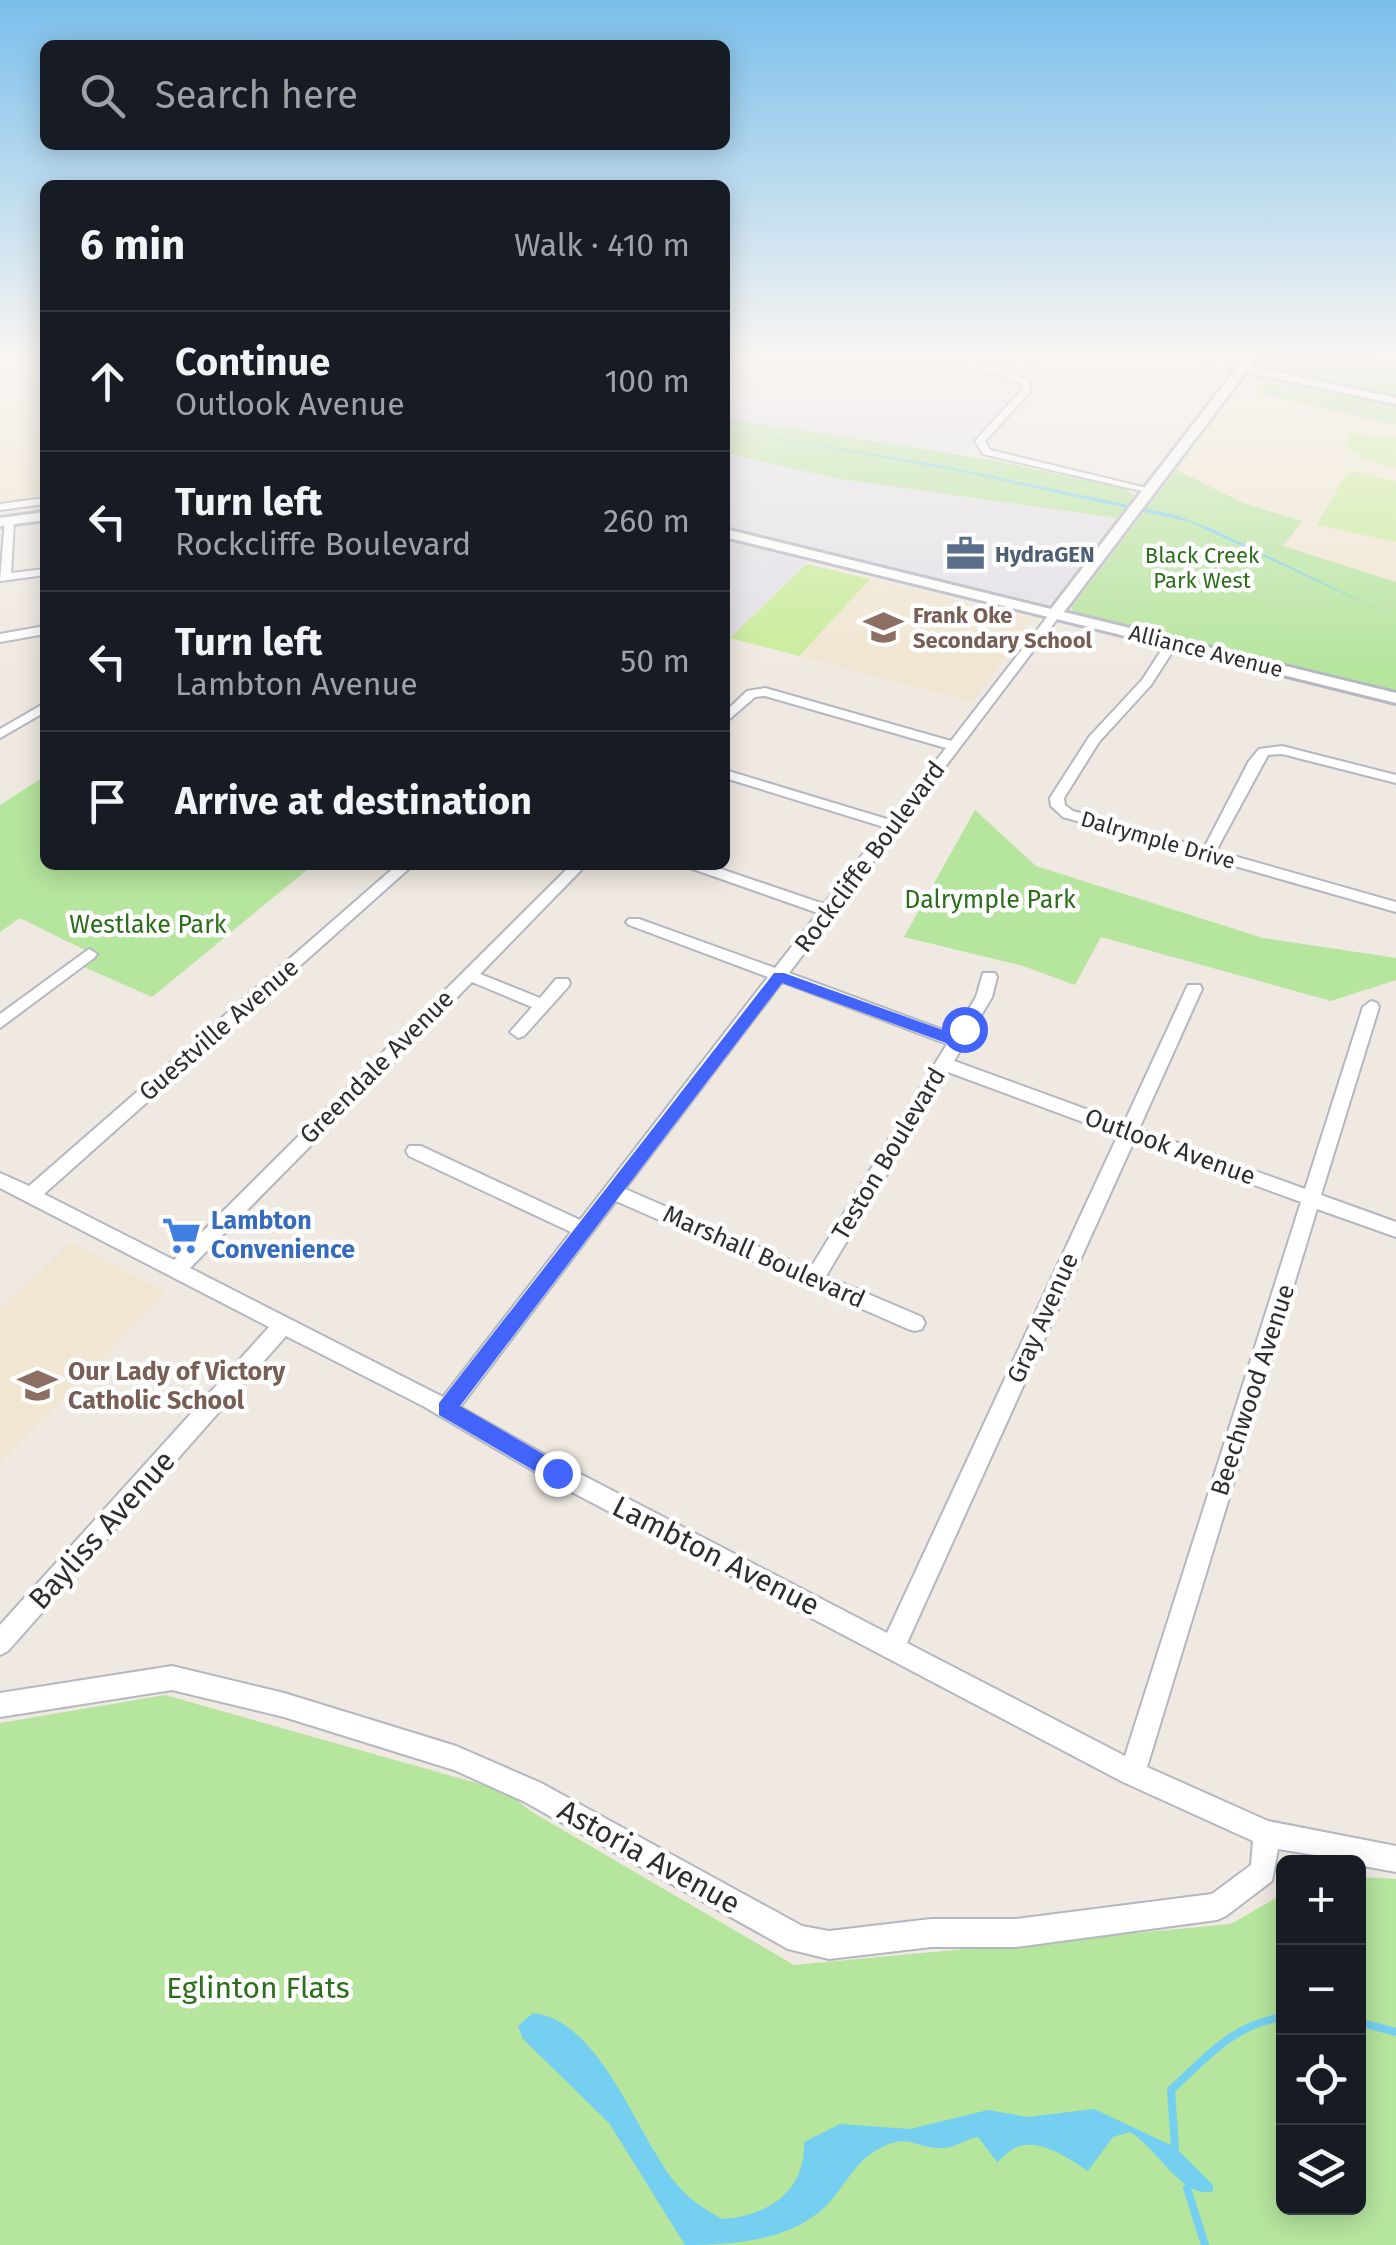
<!DOCTYPE html>
<html lang="en">
<head>
<meta charset="utf-8">
<style>
	body { margin:0; font-family:"Fira Sans",sans-serif; background:#242831; color:#f1f3f6 }
	.controls { position:absolute; right:30px; bottom:30px; display:grid; overflow:hidden; border-radius:15px; box-shadow:0 5px 25px #0003 }
	.controls button { width:90px; height:90px; display:grid; place-items:center; padding:0; border:0; border-bottom:2px solid #363941; background:#171b24; color:#f1f3f6; font:50px sans-serif }
	.stop { position:absolute; width:30px; height:30px; margin:-22px; border:8px solid #4264fb; border-radius:50%; background:#fff }
	.stop.end { background:#4264fb; border-color:#fff; box-shadow:0 2px 10px #0008 }
	.list { margin:0; padding:0; list-style:none }
	h2 { display:flex; justify-content:space-between; align-items:center; height:130px; margin:0; padding:0 40px; font-size:42px }
	h2 small { font-size:32px; font-weight:400; color:#9ea1a6 }
	.list li { display:grid; grid-template-columns:65px 1fr auto; gap:30px; align-items:center; box-sizing:border-box; height:140px; padding:0 40px; border-top:2px solid #363941 }
	.list b { display:block; font-size:38px; white-space:nowrap }
	.list p { margin:0; font-size:32px; white-space:nowrap; color:#9ea1a6 }
	.list em { font-size:32px; font-style:normal; color:#9ea1a6 }
	.icon { flex:none; width:55px; height:55px; fill:none; stroke:currentColor; stroke-width:2; stroke-linecap:round; stroke-linejoin:round }
	.map { position:relative; flex:none; width:1396px; height:2245px; overflow:hidden }
	.search { position:absolute; background:#171b24; box-shadow:0 5px 25px #0003; left:40px; top:40px; width:690px; height:110px; display:flex; align-items:center; gap:25px; box-sizing:border-box; padding:0 35px; border-radius:15px; color:#9ea1a6; font-size:38px }
	.panel { position:absolute; background:#171b24; box-shadow:0 5px 25px #0003; left:40px; top:180px; width:690px; height:690px; border-radius:15px }
	.map>svg:first-child { display:block }
	.industrial { fill:#e3e1e8 }
	.education { fill:#f0e6d1 }
	.green { fill:#b6e59e }
	.pitch { fill:#c9ec9a }
	.water { fill:#75cff0 }
	.lines { fill:none; stroke-linecap:round; stroke-linejoin:round }
	.stream { stroke:#75cff0; stroke-width:8 }
	.street-casing { stroke:#b4b7c1; stroke-width:4 }
	.secondary-casing { stroke:#b4b7c1; stroke-width:6 }
	.street { fill:#fff; fill-rule:evenodd }
	.secondary { fill:#fff; fill-rule:evenodd }
	.route { fill:#4264fb }
	.labels { text-anchor:middle; dominant-baseline:central; stroke-width:9; stroke-linejoin:round; paint-order:stroke }
	.far-service-label { font-size:22px; font-weight:bold; fill:#4e5e75; stroke:#fff; text-anchor:start }
	.far-park-label { font-size:22px; fill:#2c6e1b; stroke:#fff }
	.far-education-label { font-size:22px; font-weight:bold; fill:#785e54; stroke:#fff; text-anchor:start }
	.far-street-label { font-size:22px; fill:#2e2e2e; stroke:#fff }
	.street-label { font-size:25px; fill:#2e2e2e; stroke:#fff }
	.park-label { font-size:25px; fill:#2c6e1b; stroke:#fff }
	.shop-label { font-size:25px; font-weight:bold; fill:#366cbe; stroke:#fff; text-anchor:start }
	.education-label { font-size:25px; font-weight:bold; fill:#785e54; stroke:#fff; text-anchor:start }
	.near-street-label { font-size:30px; fill:#2e2e2e; stroke:#fff }
	.near-park-label { font-size:30px; fill:#2c6e1b; stroke:#fff }
</style>
</head>
<body>
<div class="map">
<svg width="1396" height="2245" viewBox="0 0 1396 2245">
	<rect width="100%" height="100%" fill="#efe9e1"/>
	<g class="industrial">
		<path d="M725,352H1056L1031,379L1039,386L987,446L946,455L725,418Z"/>
		<path d="M725,453L839,479L1117,518L1053,600L1047,604L818,551L730,638L725,637Z"/>
	</g>
	<g class="education">
		<path d="M45,372V498L0,503V377Z"/>
		<path d="M1233,392L1269,401L1285,399L1396,425V582L1282,546L1301,520L1243,503L1176,470Z"/>
		<path d="M806,564L1033,618L972,702L731,638L725,643V637L731,638Z"/>
		<path d="M71,1242L166,1293L0,1463V1308Z"/>
	</g>
	<g class="green">
		<path d="M1264,352H1345L1396,361V397L1258,368L1254,366Z"/>
		<path d="M1267,384L1314,388L1396,405V425L1258,393L1257,387Z"/>
		<path d="M725,418L998,461L1126,489L1134,496L1117,518L839,479L725,453Z"/>
		<path d="M1176,470L1243,503L1302,521L1283,546L1396,582V693L1073,612L1072,607Z"/>
		<path d="M45,776V865H313L152,997L84,967L97,956L20,918L0,932V805Z"/>
		<path d="M975,810L1036,866L1263,938L1396,958V980L1331,1001L1101,937L1075,985L1023,966L904,937Z"/>
		<path d="M165,1695L505,1791L532,1812L794,1965L1231,1924L1283,1894L1284,2208H1358L1359,1877L1396,1879V2245H0V1723Z"/>
	</g>
	<g class="pitch">
		<path d="M1350,434L1396,437V468L1367,460L1344,447Z"/>
		<path d="M1348,471L1396,481V542L1317,525Z"/>
		<path d="M806,564L870,579L799,656L730,638Z"/>
	</g>
	<g class="water">
		<path d="M725,429L949,467L1175,515L1212,529L1396,618L1190,522L963,472Z"/>
		<path d="M533,2013C600,2020 637,2135 674,2181C687,2198 704,2209 722,2219C768,2216 806,2191 804,2142L840,2124L910,2129L988,2110L1028,2117L1094,2109L1175,2147L1213,2185V2191C1184,2201 1157,2148 1130,2132L1113,2137L1088,2171C1068,2158 1034,2133 1010,2151C1005,2154 1002,2159 997,2162L978,2137C965,2139 954,2149 942,2148C911,2148 909,2131 875,2151C850,2166 841,2196 818,2213C781,2242 729,2245 685,2245L609,2123L523,2039L518,2026Z"/>
	</g>
	<g class="lines">
		<g class="stream">
			<path d="M1358,2022L1396,2032"/>
			<path d="M1175,2147L1171,2090C1207,2057 1233,2024 1284,2017"/>
			<path d="M1187,2188L1205,2245"/>
		</g>
		<defs>
			<g id="street">
				<path d="M899,352C941,352 992,364 1030,381L1029,393L985,441L990,450L1155,490L1150,493L983,454L975,441L1022,390V384L1002,375Z"/>
				<path d="M1201,352H1210L1218,360L1247,368L1243,371L1212,364Z"/>
				<path d="M45,498V504L0,510V504Z"/>
				<path d="M5,519L14,521L11,573L45,569V575L0,581Z"/>
				<path d="M1051,612L1061,614L789,973L954,1034L976,997L983,973H995L997,977L992,997L954,1061L1124,1123L1186,989L1188,985H1200L1202,989L1139,1129L1305,1189L1363,1007L1371,1001L1377,1003L1379,1007L1321,1195L1396,1222V1237L1317,1209L1147,1767L1268,1821L1396,1846V1872L1358,1865V1862L1278,1849L1272,1881L1226,1916L1217,1920L1016,1947H931L829,1959L788,1949L523,1801L454,1770L284,1717L172,1690L0,1717V1693L172,1666L284,1693L456,1746L541,1783L802,1926L829,1931L931,1919H1016L1212,1894L1251,1865L1253,1841L1123,1782L549,1480L423,1406L286,1336L8,1651L0,1655V1625L269,1327L0,1188V1173L29,1186L397,865H413L44,1194L174,1260L571,865H586L480,974L540,998L556,979H568L570,983L568,987L524,1036L518,1038L510,1032L532,1007L472,982L190,1268L443,1397L571,1232L409,1156L406,1151L409,1146H421L580,1220L768,977L629,925L626,922L629,919H639L775,968L818,913L690,868L688,865H709L824,904L884,827L725,778V770L890,820L946,748L765,696L755,697L725,723V712L747,691L765,688L951,741ZM782,982L947,1044L810,1269L625,1189ZM948,1072L1118,1135L887,1633L565,1466L460,1407L616,1201L908,1329L915,1331L922,1329L925,1323L922,1317L826,1276ZM1134,1141L1301,1202L1125,1756L907,1643Z"/>
				<path d="M45,626V634L0,642V634Z"/>
				<path d="M1168,640L1178,643L1151,685L1099,742L1064,798L1065,805L1073,811L1204,848L1249,761L1259,749L1282,746L1396,775V783L1282,754L1268,755L1216,851L1396,902V912L1063,817L1051,806L1050,798L1089,737L1142,680Z"/>
				<path d="M45,703V712L0,738V729Z"/>
				<path d="M89,949L97,954L94,958L0,1028V1014Z"/>
			</g>
			<g id="secondary">
				<path d="M1249,352H1260L1250,366L1396,398V404L1246,372L1064,612L1396,693V703L725,537V529L1051,609Z"/>
				<path d="M45,512V520L0,526V518Z"/>
			</g>
		</defs>
		<use href="#street" class="street-casing"/>
		<use href="#secondary" class="secondary-casing"/>
		<use href="#street" class="street"/>
		<use href="#secondary" class="secondary"/>
	</g>
	<linearGradient id="sky" x2="0" y2="1"><stop stop-color="#7abfeb"/><stop offset="0.53" stop-color="#f8f5f2"/><stop offset="1" stop-color="#f8f5f2" stop-opacity="0"/></linearGradient>
	<rect width="1396" height="667" fill="url(#sky)"/>
	<path class="route" d="M774,973H784L954,1034L959,1025L972,1029L962,1045L957,1047L782,983L460,1406L564,1466V1480H550L439,1415V1403Z"/>
	<defs>
		<symbol id="office-bare" viewBox="-9 -9 18 18"><path d="M-6-3h4V-5.5h4V-3h4V5H-6ZM-1-4.5V-3h2v-1.5ZM-6 0V1H6V0Z" fill="#5c6f8a" stroke="#fff" stroke-width="2.5" paint-order="stroke"/></symbol>
		<symbol id="school-bare" viewBox="-9 -9 18 18"><path d="M0-5L7-2L0 1L-7-2ZM-4 1L0 2.5L4 1V4Q0 6-4 4Z" fill="#8d6e63" stroke="#fff" stroke-width="2.5" paint-order="stroke"/></symbol>
		<symbol id="supermarket-bare" viewBox="-9 -9 18 18"><path d="M-6-5.5h2.5l.6 2H6L4.5 2H-2.5L-4.4-4H-6ZM-1.5 3.2a1.3 1.3 0 1 0 .1 0ZM3 3.2a1.3 1.3 0 1 0 .1 0Z" fill="#3f7fe0" stroke="#fff" stroke-width="2.5" paint-order="stroke"/></symbol>
	</defs>
	<g fill-rule="evenodd">
		<use href="#office-bare" x="938" y="526" width="55" height="55"/>
		<use href="#school-bare" x="856" y="600" width="55" height="55"/>
		<use href="#supermarket-bare" x="154" y="1208" width="55" height="55"/>
		<use href="#school-bare" x="10" y="1358" width="55" height="55"/>
	</g>
	<g class="labels">
		<g class="far-service-label">
			<text x="995" y="554">HydraGEN</text>
		</g>
		<g class="far-park-label">
			<text x="1202" y="555">Black Creek<tspan x="1202" dy="25">Park West</tspan></text>
		</g>
		<g class="far-education-label">
			<text x="913" y="615">Frank Oke<tspan x="913" dy="25">Secondary School</tspan></text>
		</g>
		<g class="far-street-label">
			<text transform="translate(1206 651) rotate(14)">Alliance Avenue</text>
			<text transform="translate(1158 840) rotate(16)">Dalrymple Drive</text>
		</g>
		<g class="street-label">
			<text transform="translate(870 857) rotate(-53)">Rockcliffe Boulevard</text>
			<text transform="translate(219 1030) rotate(-41)">Guestville Avenue</text>
			<text transform="translate(377 1067) rotate(-45)">Greendale Avenue</text>
			<text transform="translate(1170 1147) rotate(20)">Outlook Avenue</text>
			<text transform="translate(889 1154) rotate(-59)">Teston Boulevard</text>
			<text transform="translate(764 1257) rotate(24)">Marshall Boulevard</text>
			<text transform="translate(1043 1318) rotate(-66)">Gray Avenue</text>
			<text transform="translate(1253 1390) rotate(-72)">Beechwood Avenue</text>
		</g>
		<g class="park-label">
			<text x="990" y="900">Dalrymple Park</text>
			<text x="148" y="925">Westlake Park</text>
		</g>
		<g class="shop-label">
			<text x="211" y="1221">Lambton<tspan x="211" dy="29">Convenience</tspan></text>
		</g>
		<g class="education-label">
			<text x="68" y="1372">Our Lady of Victory<tspan x="68" dy="29">Catholic School</tspan></text>
		</g>
		<g class="near-street-label">
			<text transform="translate(102 1530) rotate(-48)">Bayliss Avenue</text>
			<text transform="translate(716 1556) rotate(27)">Lambton Avenue</text>
			<text transform="translate(649 1857) rotate(29)">Astoria Avenue</text>
		</g>
		<g class="near-park-label">
			<text x="258" y="1988">Eglinton Flats</text>
		</g>
	</g>
</svg>
<div class="controls">
<button>+</button>
<button>−</button>
<button><svg class="icon" aria-label="locate" viewBox="0 0 24 24"><circle cx="12" cy="12" r="6"/><path d="M12 2v4M12 18v4M2 12h4M18 12h4"/></svg></button>
<button><svg class="icon" aria-label="layers" viewBox="0 0 24 24"><path d="M12 4l9 5-9 5-9-5zM3 14l9 5 9-5"/></svg></button>
</div>
<div class="stop" style="left:964px;top:1029px"></div>
<div class="stop end" style="left:557px;top:1473px"></div>
<div class="search"><svg class="icon" aria-label="search" viewBox="0 0 24 24"><circle cx="10" cy="10" r="6"/><path d="M15 15l6 6"/></svg>Search here</div>
<section class="panel">
<h2>6 min<small>Walk · 410 m</small></h2>
<ul class="list">
<li><svg class="icon" aria-label="ahead" viewBox="0 0 24 24"><path d="M12 20V5M6 11l6-6 6 6"/></svg><div><b>Continue</b><p>Outlook Avenue</p></div><em>100 m</em></li>
<li><svg class="icon" aria-label="left" viewBox="0 0 24 24"><path d="M17 20v-9H6M10 6l-5 5 5 5"/></svg><div><b>Turn left</b><p>Rockcliffe Boulevard</p></div><em>260 m</em></li>
<li><svg class="icon" aria-label="left" viewBox="0 0 24 24"><path d="M17 20v-9H6M10 6l-5 5 5 5"/></svg><div><b>Turn left</b><p>Lambton Avenue</p></div><em>50 m</em></li>
<li><svg class="icon" aria-label="arrive" viewBox="0 0 24 24"><path d="M6 21V4h12l-3 4 3 4H6"/></svg><div><b>Arrive at destination</b></div></li>
</ul>
</section>
</div>
</body>
</html>
